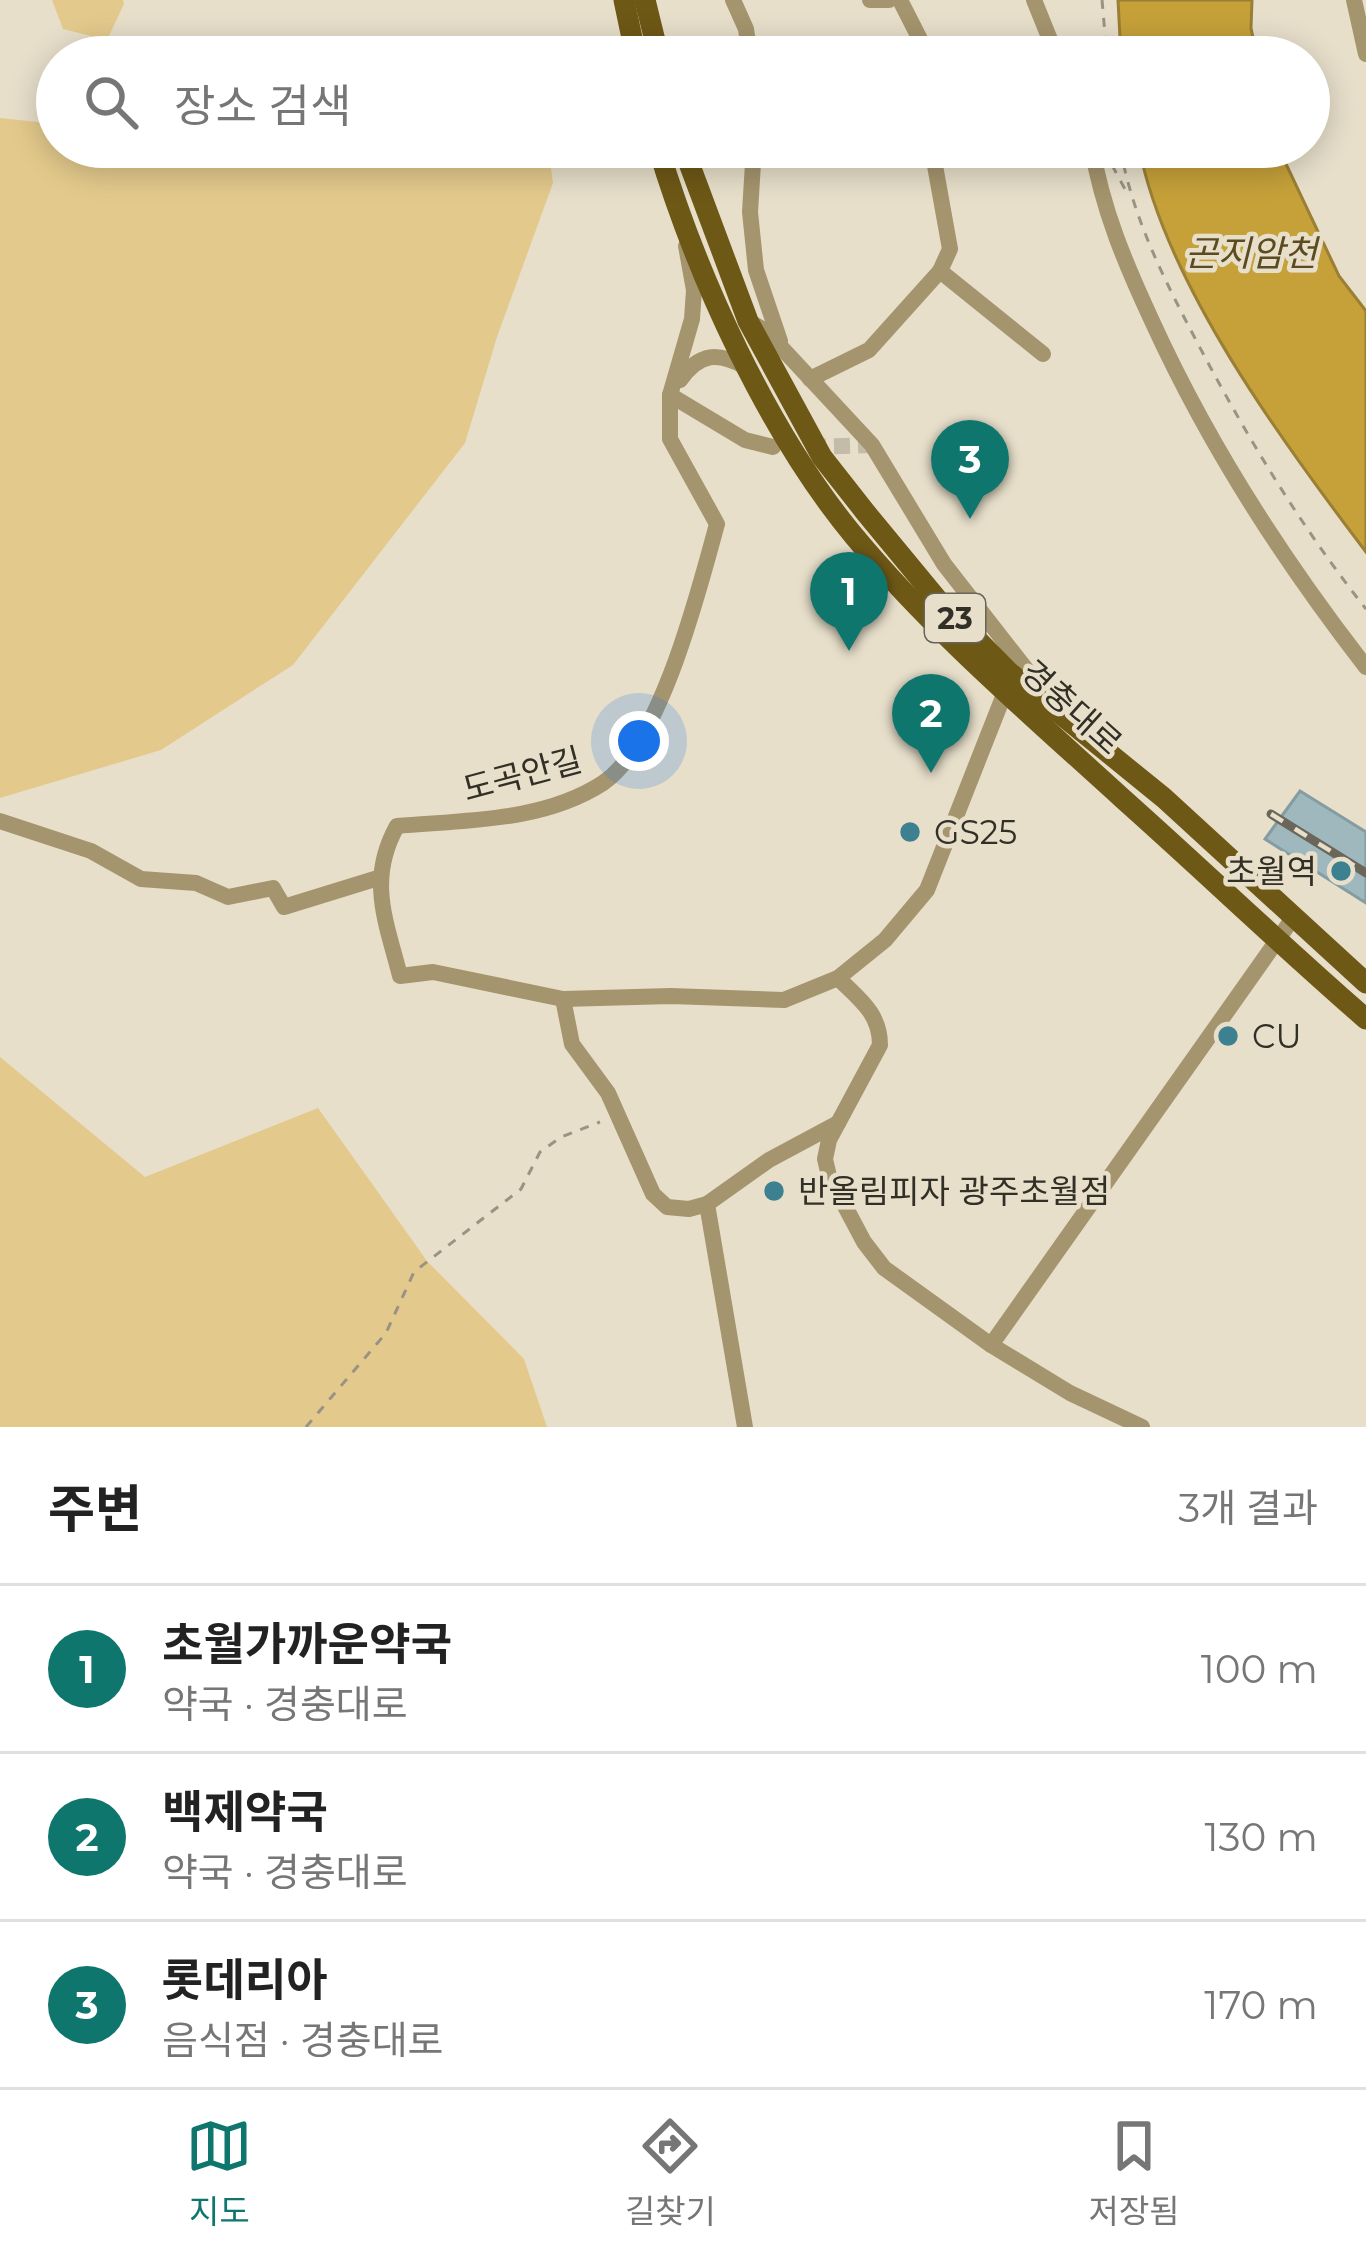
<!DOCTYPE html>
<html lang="ko">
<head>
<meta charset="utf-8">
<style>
	body { margin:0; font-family:Montserrat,"Noto Sans KR",sans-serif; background:#f2f2f2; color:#222 }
	.you { position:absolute; left:639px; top:741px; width:42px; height:42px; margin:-30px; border:9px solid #fff; border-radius:50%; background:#1a73e8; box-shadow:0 0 0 18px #1a73e833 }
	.badge { display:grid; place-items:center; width:78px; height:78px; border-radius:50%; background:#0f766e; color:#fff; font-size:39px; font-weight:700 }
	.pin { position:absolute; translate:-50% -99px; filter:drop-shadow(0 3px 6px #0008) }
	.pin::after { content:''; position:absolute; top:63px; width:42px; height:36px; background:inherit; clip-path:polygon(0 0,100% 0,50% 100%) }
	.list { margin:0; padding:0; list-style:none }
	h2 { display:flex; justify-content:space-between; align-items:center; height:156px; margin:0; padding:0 48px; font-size:51px }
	h2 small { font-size:39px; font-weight:400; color:#767676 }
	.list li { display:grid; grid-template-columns:78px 1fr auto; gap:36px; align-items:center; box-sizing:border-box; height:168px; padding:0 48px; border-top:3px solid #e0e0e0 }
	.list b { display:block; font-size:45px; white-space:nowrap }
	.list p { margin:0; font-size:39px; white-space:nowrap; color:#767676 }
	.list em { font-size:39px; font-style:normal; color:#767676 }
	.icon { flex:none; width:66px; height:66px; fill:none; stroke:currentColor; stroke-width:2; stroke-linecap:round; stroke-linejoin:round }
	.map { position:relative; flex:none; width:1366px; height:1427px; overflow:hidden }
	.search { position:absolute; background:#fff; box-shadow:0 6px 30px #0003; left:36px; right:36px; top:36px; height:132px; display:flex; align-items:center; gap:30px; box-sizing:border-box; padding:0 42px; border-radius:66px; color:#767676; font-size:45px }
	.sheet { height:660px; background:#fff }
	nav { display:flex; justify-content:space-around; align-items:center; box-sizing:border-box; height:168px; border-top:3px solid #e0e0e0; background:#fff; font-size:33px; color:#767676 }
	nav a { display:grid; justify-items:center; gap:6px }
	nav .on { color:#0f766e }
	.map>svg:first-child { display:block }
	.green { fill:#e3ca8c }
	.water { fill:#c6a13a; stroke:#9a7f34; stroke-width:3 }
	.building { fill:#9fb8be; stroke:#849ca2; stroke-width:3 }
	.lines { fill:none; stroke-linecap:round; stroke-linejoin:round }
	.minor-tunnel { stroke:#c3bca9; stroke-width:16; stroke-dasharray:16 8; stroke-linecap:butt }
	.path { stroke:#999384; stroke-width:3; stroke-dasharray:9 9; stroke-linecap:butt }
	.minor { stroke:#a5956e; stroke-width:16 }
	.major { stroke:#6e5816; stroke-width:21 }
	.rail-casing { stroke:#6a665a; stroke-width:9 }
	.rail { stroke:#e7dfca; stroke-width:4.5; stroke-dasharray:14; stroke-linecap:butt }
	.poi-dot { fill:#3d8190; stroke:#e7dfca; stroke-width:4.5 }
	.labels { text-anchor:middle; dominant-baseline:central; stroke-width:9; stroke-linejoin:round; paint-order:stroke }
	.shield { fill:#e7dfca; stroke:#686458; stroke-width:3 }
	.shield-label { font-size:30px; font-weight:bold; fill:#322f27 }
	.street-label { font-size:33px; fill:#322f27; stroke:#e7dfca }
	.poi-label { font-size:33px; fill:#322f27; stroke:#e7dfca; text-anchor:start }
	.water-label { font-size:36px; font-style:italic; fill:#5b4b21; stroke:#e7dfca }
</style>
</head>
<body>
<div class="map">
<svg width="1366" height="1427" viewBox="0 0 1366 1427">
	<rect width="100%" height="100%" fill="#e7dfca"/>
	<g class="green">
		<path d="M52,0H123L124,4L107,40L63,29Z"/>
		<path d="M0,118L57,124V147H548L553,183L497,337L465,443L293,665L161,750L0,798Z"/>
		<path d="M0,1057L145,1177L318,1108L427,1261L524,1359L547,1427H0Z"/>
	</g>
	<g class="water">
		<path d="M1118,0H1252L1251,28L1257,57H1121Z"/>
		<path d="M1139,147H1278L1339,276L1366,311V552C1283,443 1165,283 1139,147Z"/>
	</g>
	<path class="building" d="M1300,791L1366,832V903L1265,839Z"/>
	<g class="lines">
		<path class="minor-tunnel" d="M810,447L872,445"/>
		<g class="path">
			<path d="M1102,0L1107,57"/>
			<path d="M1120,147C1133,219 1164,279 1198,344C1247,437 1301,527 1366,609"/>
			<path d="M1112,165L1127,193"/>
			<path d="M306,1427L386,1333L414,1272L521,1189L540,1152L561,1137L600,1122"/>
		</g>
		<g class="minor">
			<path d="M733,0L746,29L750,57"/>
			<path d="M870,0H889"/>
			<path d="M900,0L929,57"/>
			<path d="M1034,0L1057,57"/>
			<path d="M1354,0L1366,54"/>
			<path d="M754,147L750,212L756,270L780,341"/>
			<path d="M1092,147C1102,209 1126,265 1152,321C1209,446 1282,559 1366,667"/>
			<path d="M686,246L694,290L692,319L670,395V439L717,524C699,590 660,745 603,783C543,822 465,820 397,826C367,880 386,921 400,976L433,972L563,999L572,1044L608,1093L653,1194L667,1207L689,1209L707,1204L745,1427"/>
			<path d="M940,271L1043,354"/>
			<path d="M748,321L766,331L872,445L944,564L1043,691"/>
			<path d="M810,379L869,350L940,271L950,249L934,160L997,147"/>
			<path d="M680,380C700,352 718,352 746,367"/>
			<path d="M670,395L745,440L773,447"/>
			<path d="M0,821L91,851L141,879L196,883L228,897L273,888L284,907L378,878"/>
			<path d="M838,978C859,999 880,1013 880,1045L829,1140L825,1159L829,1176L864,1242L884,1268L991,1345L1070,1393L1142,1427"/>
			<path d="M563,999L671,996L784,1000L838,978L885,940L927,890L1005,692"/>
			<path d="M707,1204L769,1160L838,1123"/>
			<path d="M991,1345L1293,918"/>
		</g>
		<g class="major">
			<path d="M624,0L636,57"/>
			<path d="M645,0L659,57"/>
			<path d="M658,147C697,276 767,431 854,536C934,632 1030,714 1122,798C1204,871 1283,947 1366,1019"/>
			<path d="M683,147L748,321L822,457L866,513L937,599L1010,673L1164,798L1366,983"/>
		</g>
		<defs>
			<path id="rail" d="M1271,814L1366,873"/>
		</defs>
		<use href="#rail" class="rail-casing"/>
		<use href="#rail" class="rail"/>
	</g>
	<g class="poi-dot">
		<circle cx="910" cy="832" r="12"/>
		<circle cx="1341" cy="871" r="12"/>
		<circle cx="1228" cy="1036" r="12"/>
		<circle cx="774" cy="1191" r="12"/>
	</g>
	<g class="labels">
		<rect class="shield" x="925" y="594" width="60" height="48" rx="9"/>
		<g class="shield-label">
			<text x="955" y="618">23</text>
		</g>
		<g class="street-label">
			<text transform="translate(1072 707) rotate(42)">경충대로</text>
			<text transform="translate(522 774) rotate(-15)">도곡안길</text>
		</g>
		<g class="poi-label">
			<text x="934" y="832">GS25</text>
			<text x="1317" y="871" text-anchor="end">초월역</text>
			<text x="1252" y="1036">CU</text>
			<text x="798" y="1191">반올림피자 광주초월점</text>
		</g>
		<g class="water-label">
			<text x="1251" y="253">곤지암천</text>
		</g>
	</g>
</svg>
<div class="you"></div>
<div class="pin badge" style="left:849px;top:651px">1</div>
<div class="pin badge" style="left:931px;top:773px">2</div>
<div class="pin badge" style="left:970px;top:519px">3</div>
<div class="search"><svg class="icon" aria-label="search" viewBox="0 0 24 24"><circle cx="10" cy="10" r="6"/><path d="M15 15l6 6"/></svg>장소 검색</div>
</div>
<section class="sheet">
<h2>주변<small>3개 결과</small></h2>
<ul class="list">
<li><span class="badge">1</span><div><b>초월가까운약국</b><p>약국 · 경충대로</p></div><em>100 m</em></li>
<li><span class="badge">2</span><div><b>백제약국</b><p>약국 · 경충대로</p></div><em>130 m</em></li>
<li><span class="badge">3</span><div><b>롯데리아</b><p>음식점 · 경충대로</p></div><em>170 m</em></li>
</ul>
</section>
<nav>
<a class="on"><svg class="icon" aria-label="map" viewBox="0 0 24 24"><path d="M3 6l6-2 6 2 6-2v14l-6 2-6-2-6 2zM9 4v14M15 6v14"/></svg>지도</a>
<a><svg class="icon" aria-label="directions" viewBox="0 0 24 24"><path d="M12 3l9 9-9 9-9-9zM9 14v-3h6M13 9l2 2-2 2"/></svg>길찾기</a>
<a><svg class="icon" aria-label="saved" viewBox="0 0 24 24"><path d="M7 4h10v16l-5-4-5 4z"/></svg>저장됨</a>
</nav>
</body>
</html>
